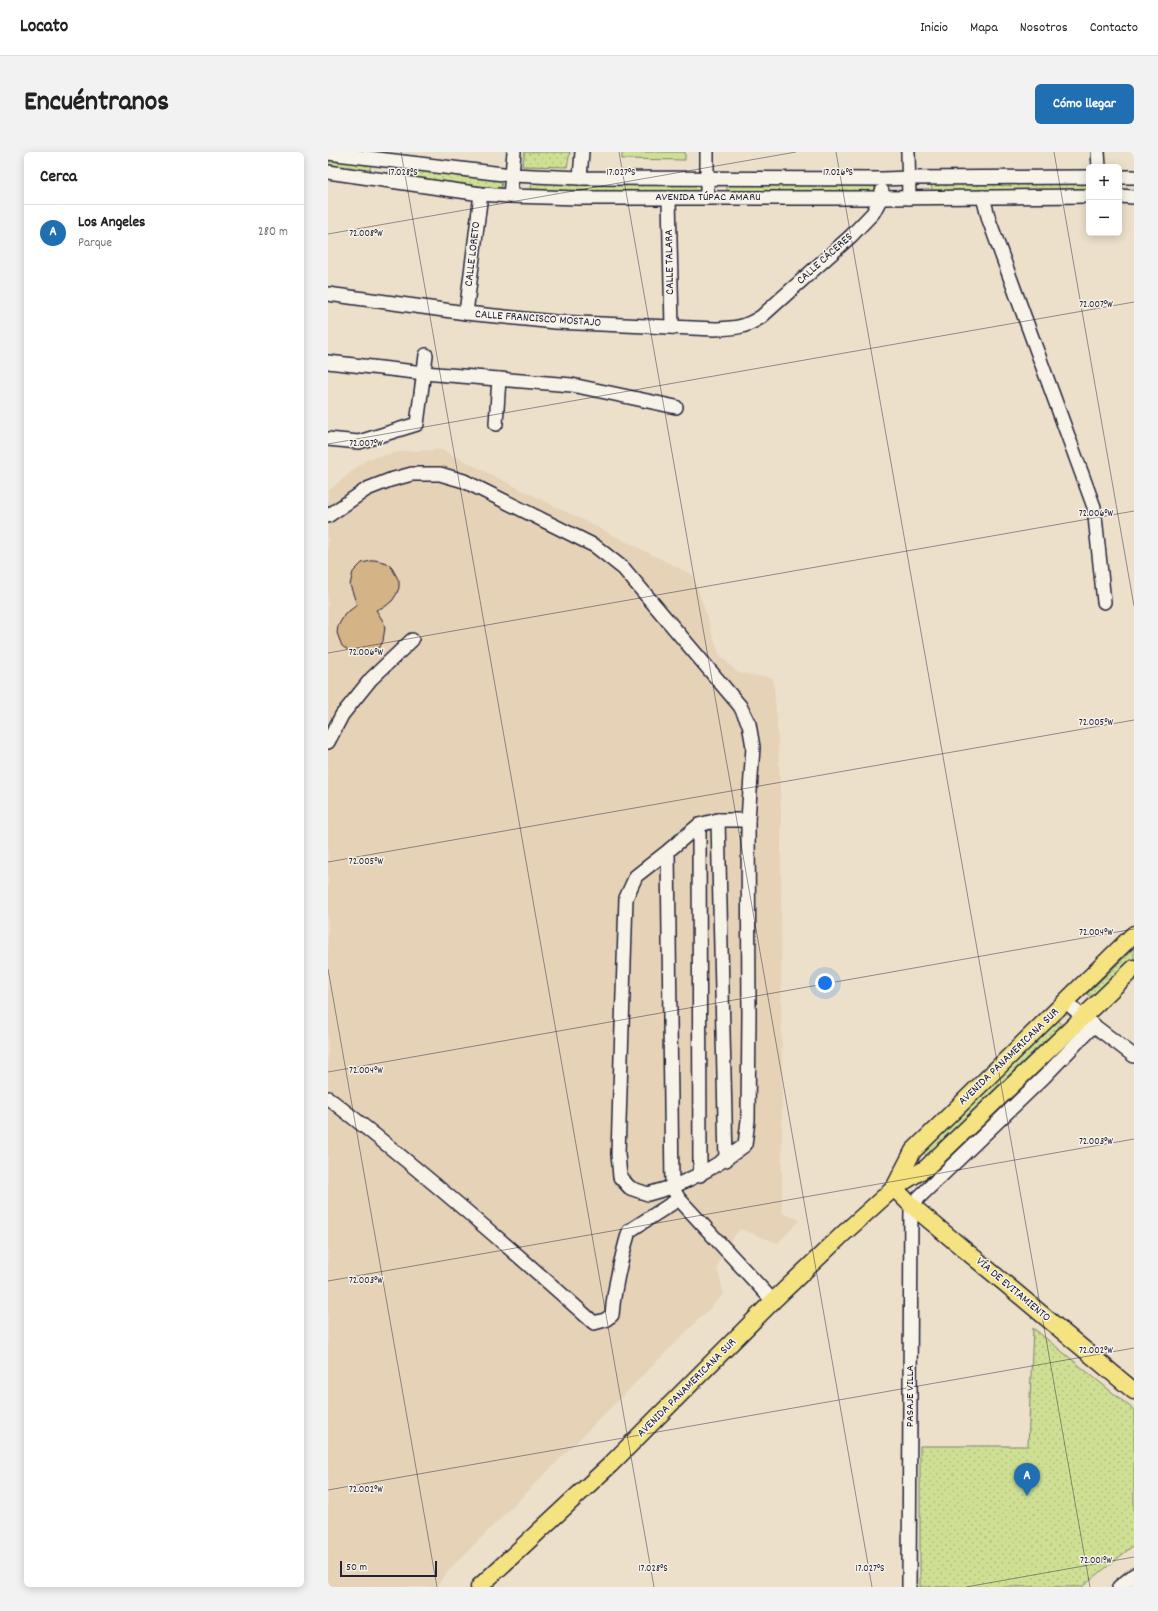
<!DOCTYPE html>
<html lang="es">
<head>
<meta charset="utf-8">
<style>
	body { margin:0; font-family:Dekko,sans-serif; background:#f2f2f2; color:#222 }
	.controls { position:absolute; right:12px; top:12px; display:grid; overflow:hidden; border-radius:6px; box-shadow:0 2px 10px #0003 }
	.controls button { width:36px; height:36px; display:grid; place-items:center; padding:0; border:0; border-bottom:1px solid #e0e0e0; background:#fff; color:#222; font:20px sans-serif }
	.scale { position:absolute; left:12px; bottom:10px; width:97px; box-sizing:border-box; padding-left:4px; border:2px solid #22223b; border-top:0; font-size:11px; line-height:14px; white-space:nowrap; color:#22223b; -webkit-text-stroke:3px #f7f3e8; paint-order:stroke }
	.you { position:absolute; left:497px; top:831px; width:14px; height:14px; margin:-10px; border:3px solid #fff; border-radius:50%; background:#1a73e8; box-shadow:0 0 0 6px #1a73e833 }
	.badge { display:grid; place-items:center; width:26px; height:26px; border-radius:50%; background:#1f6fb2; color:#fff; font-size:13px; font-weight:700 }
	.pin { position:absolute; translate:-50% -33px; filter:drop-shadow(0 1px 2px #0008) }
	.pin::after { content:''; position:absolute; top:21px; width:14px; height:12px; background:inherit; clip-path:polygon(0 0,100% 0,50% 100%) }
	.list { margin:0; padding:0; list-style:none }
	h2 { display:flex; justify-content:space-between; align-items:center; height:52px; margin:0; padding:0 16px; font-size:17px }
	h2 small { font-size:13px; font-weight:400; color:#767676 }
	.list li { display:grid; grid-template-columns:26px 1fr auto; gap:12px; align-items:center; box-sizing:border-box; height:56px; padding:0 16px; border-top:1px solid #e0e0e0 }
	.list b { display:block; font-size:15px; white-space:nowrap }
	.list p { margin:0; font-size:13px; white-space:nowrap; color:#767676 }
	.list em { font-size:13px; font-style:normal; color:#767676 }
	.map { position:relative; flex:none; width:806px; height:1435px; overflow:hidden; border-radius:6px }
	header { display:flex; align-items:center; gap:24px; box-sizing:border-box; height:56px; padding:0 20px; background:#fff; border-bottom:1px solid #e0e0e0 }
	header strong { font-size:19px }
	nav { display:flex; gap:22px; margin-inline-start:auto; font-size:14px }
	.intro { display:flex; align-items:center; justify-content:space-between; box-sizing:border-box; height:96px; padding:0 24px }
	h1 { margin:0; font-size:28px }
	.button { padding:10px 18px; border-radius:6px; background:#1f6fb2; color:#fff; font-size:14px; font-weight:700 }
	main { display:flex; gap:24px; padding:0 24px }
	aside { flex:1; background:#fff; border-radius:6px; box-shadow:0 2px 10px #0003 }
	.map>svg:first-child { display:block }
	.built { fill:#e5d2b7 }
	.grass { fill:url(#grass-dots); stroke:#788168 }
	.pitch { fill:#cfe094; stroke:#788168 }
	.building { fill:#d4b387; stroke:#22223b }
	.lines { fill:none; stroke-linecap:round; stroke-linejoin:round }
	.minor-casing { stroke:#22223b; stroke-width:16 }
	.major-casing { stroke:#22223b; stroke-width:19 }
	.minor { stroke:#f7f3e8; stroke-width:13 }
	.major { stroke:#f5e382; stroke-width:16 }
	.ticks { fill:none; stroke:#22223b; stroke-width:1; stroke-opacity:0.45 }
	.labels { text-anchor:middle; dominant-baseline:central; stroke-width:3; stroke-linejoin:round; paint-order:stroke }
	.street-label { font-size:12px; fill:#22223b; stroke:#f7f3e8 }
	.ticks-label { font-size:10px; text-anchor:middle; fill:#22223b; stroke:#f7f3e8; stroke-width:3; stroke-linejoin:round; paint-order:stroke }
</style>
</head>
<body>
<header>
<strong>Locato</strong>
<nav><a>Inicio</a><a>Mapa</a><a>Nosotros</a><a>Contacto</a></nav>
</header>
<div class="intro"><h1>Encuéntranos</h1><a class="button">Cómo llegar</a></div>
<main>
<aside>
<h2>Cerca<small></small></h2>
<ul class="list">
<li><span class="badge">A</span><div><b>Los Angeles</b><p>Parque</p></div><em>280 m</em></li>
</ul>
</aside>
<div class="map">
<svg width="806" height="1435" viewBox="0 0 806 1435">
	<defs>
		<pattern id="grass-dots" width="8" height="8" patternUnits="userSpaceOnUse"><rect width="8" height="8" fill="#cfe094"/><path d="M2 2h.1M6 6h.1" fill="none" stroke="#b1c080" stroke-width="1.8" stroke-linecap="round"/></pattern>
	</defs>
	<rect width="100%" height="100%" fill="#ece0cb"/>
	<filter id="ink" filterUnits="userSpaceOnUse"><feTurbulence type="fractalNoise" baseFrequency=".025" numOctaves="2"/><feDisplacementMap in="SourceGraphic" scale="8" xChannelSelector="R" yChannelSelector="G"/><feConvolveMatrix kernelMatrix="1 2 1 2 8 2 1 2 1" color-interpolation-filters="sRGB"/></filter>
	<g filter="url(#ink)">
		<path class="built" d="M114,298L365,423L391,502L410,521L445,526L449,568L453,660L454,1061L472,1068L450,1091L412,1077L396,1096L389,1116L396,1142L119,1420L108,1435H0V339L39,307L75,299Z"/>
		<g class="grass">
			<path d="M197,0H242L239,15L194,14Z"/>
			<path d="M0,4L43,11L42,19L0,13Z"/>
			<path d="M84,15L174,28L173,37L83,25Z"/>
			<path d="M760,26V37L604,39L603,30Z"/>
			<path d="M204,29L376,33V44L256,40L203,37Z"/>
			<path d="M399,32H551V40L399,42Z"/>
			<path d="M806,796V810L767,849L759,842Z"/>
			<path d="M730,868L736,875L600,1005L594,1000Z"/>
			<path d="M705,1176L806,1258V1393L754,1435H592V1294H700Z"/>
		</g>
		<path class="pitch" d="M294,0H357V8L294,7Z"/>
		<path class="building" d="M47,408L59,411L64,416L71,429V436L68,443L64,449L58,454L48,458L55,469L57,475L55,489L52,495L40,503H27L14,494L9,481L10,474L17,462L29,453L22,433L25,420L34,411Z"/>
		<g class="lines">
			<defs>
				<g id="minor">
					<path d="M379,0V45"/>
					<path d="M580,0L581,46"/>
					<path d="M770,0L771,15"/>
					<path d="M0,1L183,23L252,26L555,27L581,26L761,25"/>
					<path d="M0,20L153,42L182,44L251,46H553L761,44"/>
					<path d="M791,25H806"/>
					<path d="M252,26L254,0"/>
					<path d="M182,44L186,0"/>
					<path d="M791,44L806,45"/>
					<path d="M655,45L661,68L766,355L776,450"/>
					<path d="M341,46L344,175"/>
					<path d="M0,142L138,161L227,170L387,177C407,176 416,176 433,165L523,84L545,61L553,46L554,39"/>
					<path d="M138,161L153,42"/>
					<path d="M0,210L96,221L244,233L348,255"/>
					<path d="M168,272L171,227"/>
					<path d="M0,287L31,290L89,272L98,203"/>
					<path d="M0,364L39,337L62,328L84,322H112L136,329L267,394L296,417L412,554L421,572L425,595L420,668L421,862L420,968L417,993C392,1012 372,1023 344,1035L351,1047L445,1149"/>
					<path d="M0,590L14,563L43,527L84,488"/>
					<path d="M390,668L398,1008"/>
					<path d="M371,673L372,1023"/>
					<path d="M340,699L344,1035L320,1042L302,1036L292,1025L290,1002L298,746L308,724L340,699L371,673L390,668H420"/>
					<path d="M737,849L756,866L806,904"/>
					<path d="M0,946C92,1017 179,1093 266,1171L277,1168L284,1163C286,1135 293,1107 301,1079L351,1047"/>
					<path d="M581,1435L583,1053L716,925L766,873"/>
					<path d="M791,1435L806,1423"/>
				</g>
				<g id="major">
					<path d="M566,1036L585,999L806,782"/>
					<path d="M566,1036L583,1053L806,1239"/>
					<path d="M151,1435L282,1313L445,1149L515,1082L566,1036L598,1016L806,816"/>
				</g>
			</defs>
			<use href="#minor" class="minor-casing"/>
			<use href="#major" class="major-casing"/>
			<use href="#minor" class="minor"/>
			<use href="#major" class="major"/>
		</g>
	</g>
	<path class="ticks" d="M73,0L326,1435M291,0L544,1435M508,0L762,1435M726,0L806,454M0,82L468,0M0,292L806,150M0,501L806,359M0,710L806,568M0,817L109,1435M0,920L806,777M0,1129L806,987M0,1338L806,1196M638,1435L806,1405"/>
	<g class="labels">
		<g class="street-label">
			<text x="380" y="45">AVENIDA TÚPAC AMARU</text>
			<text transform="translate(145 102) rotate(-83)">CALLE LORETO</text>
			<text transform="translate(497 107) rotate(-42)">CALLE CÁCERES</text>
			<text transform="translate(342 110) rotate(-91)">CALLE TALARA</text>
			<text transform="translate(210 167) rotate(4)">CALLE FRANCISCO MOSTAJO</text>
			<text transform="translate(681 905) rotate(-44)">AVENIDA PANAMERICANA SUR</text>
			<text transform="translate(685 1138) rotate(40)">VÍA DE EVITAMIENTO</text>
			<text transform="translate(359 1236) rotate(-45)">AVENIDA PANAMERICANA SUR</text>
			<text transform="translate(582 1244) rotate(-90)">PASAJE VILLA</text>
		</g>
	</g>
	<g class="ticks-label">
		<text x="75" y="23">17.028°S</text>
		<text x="293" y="23">17.027°S</text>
		<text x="510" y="23">17.026°S</text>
		<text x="38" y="84">72.008°W</text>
		<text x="768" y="155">72.007°W</text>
		<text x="38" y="294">72.007°W</text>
		<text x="768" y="364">72.006°W</text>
		<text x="38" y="503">72.006°W</text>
		<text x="768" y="573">72.005°W</text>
		<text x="38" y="712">72.005°W</text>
		<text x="768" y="783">72.004°W</text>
		<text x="38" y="921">72.004°W</text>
		<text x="768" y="992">72.003°W</text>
		<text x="38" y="1131">72.003°W</text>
		<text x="768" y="1201">72.002°W</text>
		<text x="38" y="1340">72.002°W</text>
		<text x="768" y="1411">72.001°W</text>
		<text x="325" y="1419">17.028°S</text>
		<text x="542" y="1419">17.027°S</text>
	</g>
</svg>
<div class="controls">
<button>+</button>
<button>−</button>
</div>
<div class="scale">50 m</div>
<div class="you"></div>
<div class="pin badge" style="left:699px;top:1344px">A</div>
</div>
</main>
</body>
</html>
